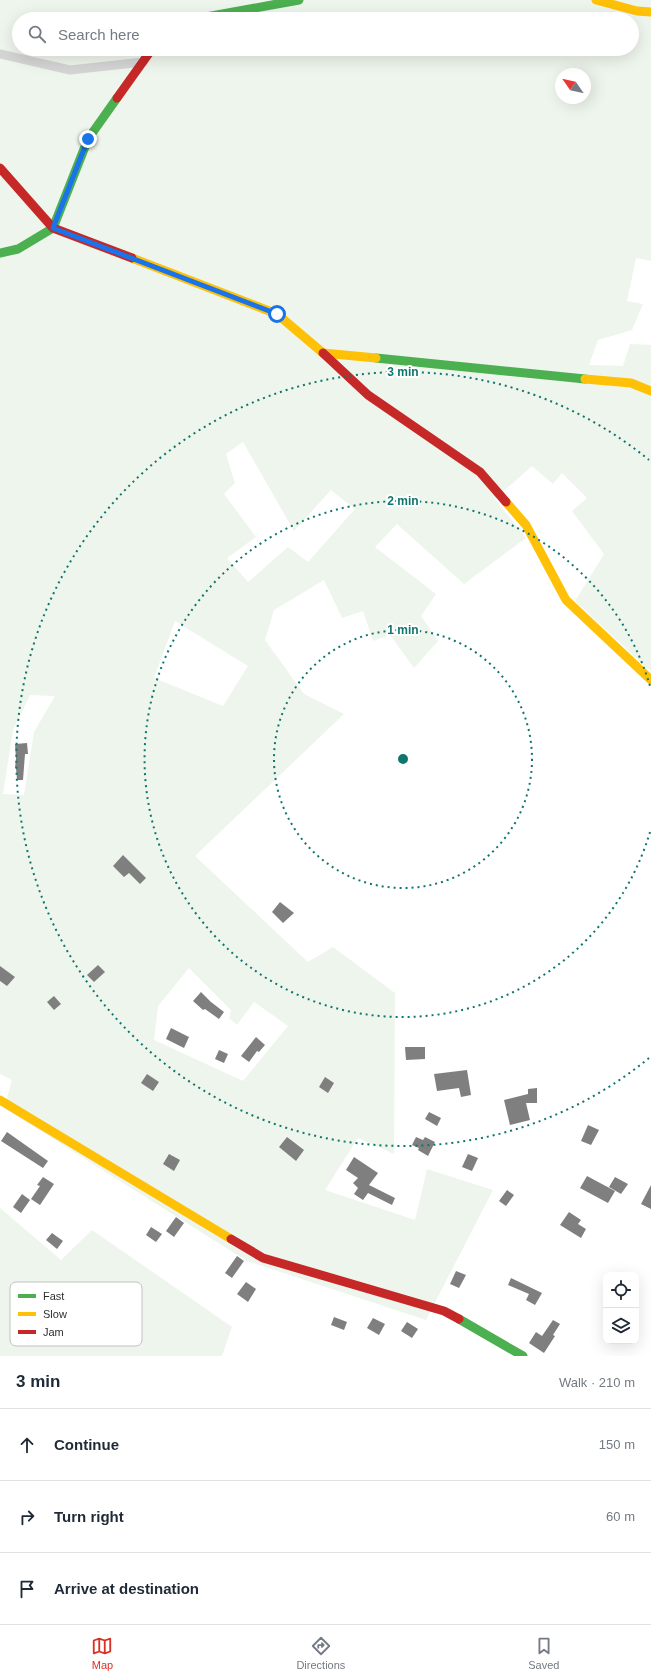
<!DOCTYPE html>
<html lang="en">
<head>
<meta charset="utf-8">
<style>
	body { margin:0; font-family:Helvetica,sans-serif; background:#f2f2f3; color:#1f2937 }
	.controls { position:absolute; right:12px; bottom:12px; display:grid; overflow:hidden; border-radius:8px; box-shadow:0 4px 16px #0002 }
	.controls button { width:36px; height:36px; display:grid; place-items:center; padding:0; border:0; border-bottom:1px solid #e0e1e3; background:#fff; color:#1f2937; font:20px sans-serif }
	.compass { position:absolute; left:555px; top:68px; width:36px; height:36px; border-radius:50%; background:#fff; box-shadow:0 4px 16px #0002; rotate:304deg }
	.stop { position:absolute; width:12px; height:12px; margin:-9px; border:3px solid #1a73e8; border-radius:50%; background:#fff }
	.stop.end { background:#1a73e8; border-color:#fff; box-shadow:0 1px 4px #0008 }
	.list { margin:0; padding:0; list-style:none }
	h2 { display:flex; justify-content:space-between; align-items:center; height:52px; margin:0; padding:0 16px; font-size:17px }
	h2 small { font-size:13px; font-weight:400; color:#747a83 }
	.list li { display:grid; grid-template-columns:26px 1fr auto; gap:12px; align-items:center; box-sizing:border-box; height:72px; padding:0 16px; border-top:1px solid #e0e1e3 }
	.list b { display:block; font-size:15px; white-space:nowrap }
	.list em { font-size:13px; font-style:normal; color:#747a83 }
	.icon { flex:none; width:22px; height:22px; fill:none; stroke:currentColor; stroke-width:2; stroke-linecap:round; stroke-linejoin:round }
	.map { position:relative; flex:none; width:651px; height:1356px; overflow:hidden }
	.search { position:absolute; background:#fff; box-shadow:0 4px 16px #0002; left:12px; right:12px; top:12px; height:44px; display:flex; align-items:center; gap:10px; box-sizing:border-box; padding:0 14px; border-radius:22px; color:#747a83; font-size:15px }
	.sheet { height:268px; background:#fff }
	nav { display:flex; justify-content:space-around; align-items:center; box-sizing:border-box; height:56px; border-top:1px solid #e0e1e3; background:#fff; font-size:11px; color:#747a83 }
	nav a { display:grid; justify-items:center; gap:2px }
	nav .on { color:#d93025 }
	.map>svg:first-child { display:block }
	.green { fill:#eef5ec; fill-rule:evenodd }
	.building { fill:#7f7f7f }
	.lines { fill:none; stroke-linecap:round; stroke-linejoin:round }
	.street { stroke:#d4d4d4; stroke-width:9 }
	.fast { stroke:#4caf50; stroke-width:9 }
	.slow { stroke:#ffc107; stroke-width:9 }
	.jam { stroke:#c62828; stroke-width:9 }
	.route { stroke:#1a73e8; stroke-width:5 }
	.ring { fill:none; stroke:#0f766e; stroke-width:2; stroke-dasharray:2 4 }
	.key { fill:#fff; stroke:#c1c1c1; stroke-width:1 }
	.key-label { font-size:11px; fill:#2f2f2f }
	.centre { fill:#0f766e; stroke:#fff; stroke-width:2 }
	.ring-label { font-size:12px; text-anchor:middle; font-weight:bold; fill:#0f766e; stroke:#fff; stroke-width:4; stroke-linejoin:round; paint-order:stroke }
</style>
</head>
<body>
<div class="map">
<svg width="651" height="1356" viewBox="0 0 651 1356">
	<rect width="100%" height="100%" fill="#fff"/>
	<g class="green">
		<path d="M0,0H651V261L636,258L627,301L643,304L632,330L598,340L589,365L623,366L630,344L651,345V672L575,601L604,554L572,511L587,498L562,473L553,484L532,466L495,499L526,538L464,584L397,524L375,547L436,594L421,616L438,641L414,668L390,635L373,641L363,611L342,618L324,580L274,610L265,640L304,694L344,714L195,856L308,962L333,947L395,993L394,1154L358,1138L325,1190L415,1220L427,1169L493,1190L426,1320L247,1261L4,1108L12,1080L0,1074ZM19,19H632V49H19ZM561,74H585V98H561ZM243,442L294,531L331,490L355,509L308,562L288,547L248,582L227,558L256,537L224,494L235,483L226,454ZM175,621L248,666L223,706L154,678ZM30,695L55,696L34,732L24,795L3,794L13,730ZM189,968L231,1010L229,1018L237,1025L254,1002L288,1026L243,1081L154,1040L158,1006Z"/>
		<path d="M0,1208L61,1260L92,1230L232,1327L222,1356H0Z"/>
	</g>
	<g class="building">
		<path d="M27,743L28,754H25L23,780H17L16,768H15L16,759L15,744Z"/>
		<path d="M123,855L146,878L140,884L129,873L124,877L113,866Z"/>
		<path d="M280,902L294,913L283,923L272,912Z"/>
		<path d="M98,965L105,972L94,982L87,975Z"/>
		<path d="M0,966L15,977L7,986L0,981Z"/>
		<path d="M201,992L211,1002L224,1012L219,1019L205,1009L203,1010L193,1001Z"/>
		<path d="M54,996L61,1004L54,1010L47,1002Z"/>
		<path d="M171,1028L189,1037L184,1048L166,1039Z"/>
		<path d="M256,1037L265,1045L259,1052L257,1051L249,1062L241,1056Z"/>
		<path d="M405,1047H425V1059L406,1060Z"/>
		<path d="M219,1050L228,1054L224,1063L215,1059Z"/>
		<path d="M467,1070L471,1095L461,1097L459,1088L437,1091L434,1074Z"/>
		<path d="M147,1074L159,1082L153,1091L141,1083Z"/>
		<path d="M325,1077L334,1083L328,1093L319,1087Z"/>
		<path d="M537,1088V1103H526L530,1120L510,1125L504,1100L528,1094V1089Z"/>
		<path d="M429,1112L441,1118L437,1126L425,1119Z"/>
		<path d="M588,1125L599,1130L591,1145L581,1141Z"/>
		<path d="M7,1132L48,1161L43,1168L1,1141Z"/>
		<path d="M287,1137L304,1150L296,1161L279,1147Z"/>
		<path d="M416,1137L423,1140L425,1137L435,1142L428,1156L418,1150L419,1148L412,1145Z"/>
		<path d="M169,1154L180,1160L174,1171L163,1164Z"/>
		<path d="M468,1154L478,1158L472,1171L462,1167Z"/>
		<path d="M354,1157L378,1173L369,1185L395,1198L392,1205L368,1193L363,1200L354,1194L358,1188L353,1183L358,1178L346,1170Z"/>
		<path d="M587,1176L615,1191L608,1203L580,1188Z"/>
		<path d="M43,1177L54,1184L40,1205L31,1199L40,1186L37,1185Z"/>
		<path d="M615,1177L628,1184L621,1194L609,1187Z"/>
		<path d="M651,1185V1209L641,1204Z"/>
		<path d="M507,1190L514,1195L506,1206L499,1201Z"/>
		<path d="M22,1194L30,1200L21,1213L13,1207Z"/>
		<path d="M569,1212L581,1220L578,1224L586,1229L581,1238L560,1225Z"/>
		<path d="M176,1217L184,1223L174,1237L166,1231Z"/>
		<path d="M151,1227L162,1234L156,1242L146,1235Z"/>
		<path d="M52,1233L63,1241L57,1249L46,1240Z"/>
		<path d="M237,1256L244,1261L232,1278L225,1273Z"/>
		<path d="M456,1271L466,1275L459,1288L450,1284Z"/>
		<path d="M511,1278L542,1293L535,1305L526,1300L529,1294L508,1285Z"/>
		<path d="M246,1282L256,1289L248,1302L237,1294Z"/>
		<path d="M334,1317L347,1322L344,1330L331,1325Z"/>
		<path d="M373,1318L385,1324L379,1335L367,1328Z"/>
		<path d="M553,1320L560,1324L553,1335L555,1336L544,1353L529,1343L536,1332L542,1336Z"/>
		<path d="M407,1322L418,1329L412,1338L401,1331Z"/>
	</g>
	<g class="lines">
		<path class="street" d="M0,54L70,70L143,62"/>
		<g class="fast">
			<path d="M195,19L299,0"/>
			<path d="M0,253L18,249L53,228L88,139L117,98"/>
			<path d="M376,358L585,379"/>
			<path d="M459,1319L523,1356"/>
		</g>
		<g class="slow">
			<path d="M596,0L637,11L651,12"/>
			<path d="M132,258L277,314L323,353L376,358"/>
			<path d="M585,379L631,383L651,391"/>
			<path d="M506,502L526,525L566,600L651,680"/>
			<path d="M0,1100L231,1239"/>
		</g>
		<g class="jam">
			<path d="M117,98L152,49"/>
			<path d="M0,168L53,228L132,258"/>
			<path d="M323,353L368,395L480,472L506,502"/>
			<path d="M231,1239L263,1258L444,1311L459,1319"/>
		</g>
	</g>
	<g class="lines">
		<path class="route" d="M88,139L53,228L277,314"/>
	</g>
	<g class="ring">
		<circle cx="403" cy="759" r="129"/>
		<path d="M650 832A258 258 0 1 1 650 686"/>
		<path d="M649 1058A387 387 0 1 1 649 460"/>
	</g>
	<rect x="10" y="1282" width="132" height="64" rx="6" class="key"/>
	<rect x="18" y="1294" width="18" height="4" fill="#4caf50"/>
	<rect x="18" y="1312" width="18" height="4" fill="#ffc107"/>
	<rect x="18" y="1330" width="18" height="4" fill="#c62828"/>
	<g class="key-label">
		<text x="43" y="1300">Fast</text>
		<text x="43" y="1318">Slow</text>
		<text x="43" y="1336">Jam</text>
	</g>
	<circle cx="403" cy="759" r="6" class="centre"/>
	<g class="ring-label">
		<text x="403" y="376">3 min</text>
		<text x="403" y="505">2 min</text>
		<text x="403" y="634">1 min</text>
	</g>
</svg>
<div class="controls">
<button><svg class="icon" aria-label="locate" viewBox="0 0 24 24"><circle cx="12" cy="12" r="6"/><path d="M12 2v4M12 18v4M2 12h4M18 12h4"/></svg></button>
<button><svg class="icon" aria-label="layers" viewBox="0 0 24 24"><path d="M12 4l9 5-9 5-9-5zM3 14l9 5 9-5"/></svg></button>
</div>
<svg class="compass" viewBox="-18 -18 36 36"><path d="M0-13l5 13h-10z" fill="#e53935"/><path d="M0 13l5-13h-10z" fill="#747a83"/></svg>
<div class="stop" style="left:277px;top:314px"></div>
<div class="stop end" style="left:88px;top:139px"></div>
<div class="search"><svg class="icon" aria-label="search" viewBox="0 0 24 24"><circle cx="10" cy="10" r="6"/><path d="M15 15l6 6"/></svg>Search here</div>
</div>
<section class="sheet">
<h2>3 min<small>Walk · 210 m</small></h2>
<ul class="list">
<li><svg class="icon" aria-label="ahead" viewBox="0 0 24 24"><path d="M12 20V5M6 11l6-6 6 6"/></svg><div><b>Continue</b></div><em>150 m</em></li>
<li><svg class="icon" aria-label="right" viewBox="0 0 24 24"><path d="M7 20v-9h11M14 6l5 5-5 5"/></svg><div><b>Turn right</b></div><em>60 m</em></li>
<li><svg class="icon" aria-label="arrive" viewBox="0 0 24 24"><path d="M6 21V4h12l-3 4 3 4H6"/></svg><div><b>Arrive at destination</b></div></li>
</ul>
</section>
<nav>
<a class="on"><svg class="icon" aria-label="map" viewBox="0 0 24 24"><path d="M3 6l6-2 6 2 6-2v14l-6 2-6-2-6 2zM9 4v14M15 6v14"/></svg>Map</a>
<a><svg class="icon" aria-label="directions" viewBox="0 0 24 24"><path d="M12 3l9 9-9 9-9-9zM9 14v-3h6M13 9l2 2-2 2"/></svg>Directions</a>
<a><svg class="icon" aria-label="saved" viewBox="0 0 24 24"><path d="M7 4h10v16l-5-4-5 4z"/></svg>Saved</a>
</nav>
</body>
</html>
